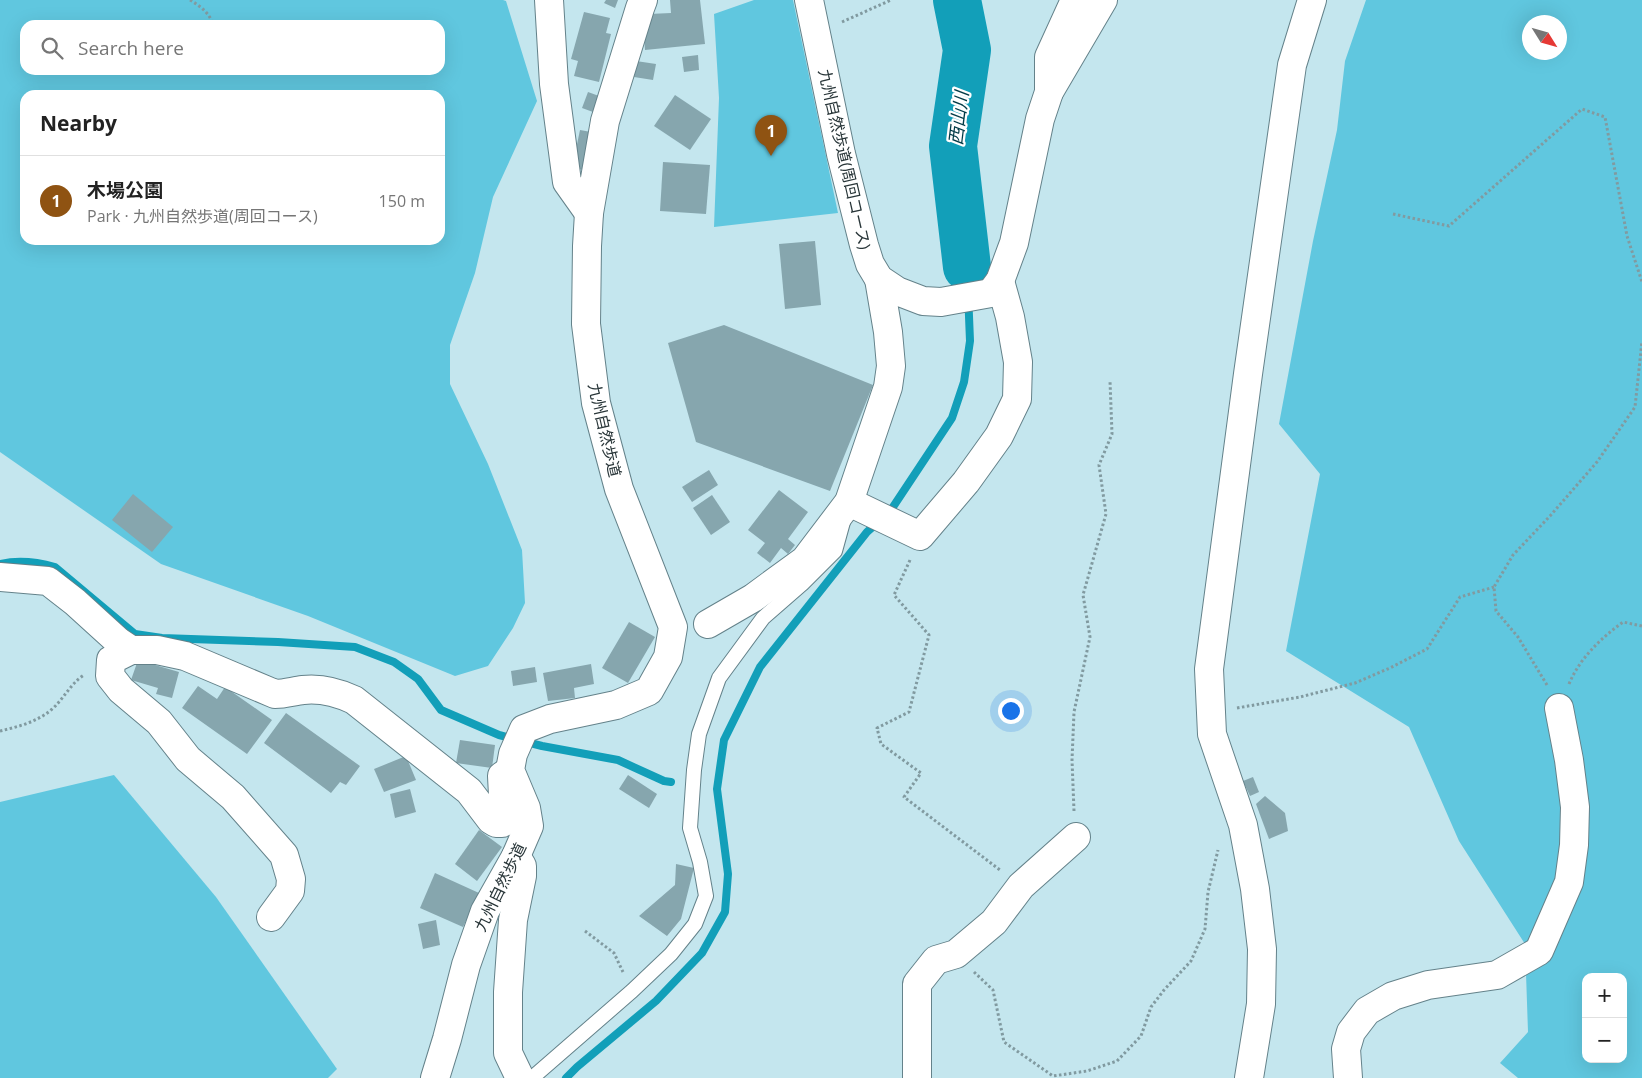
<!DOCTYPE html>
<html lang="en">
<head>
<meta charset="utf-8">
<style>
	body { margin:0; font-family:"Open Sans","Noto Sans JP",sans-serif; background:#f2f2f2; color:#222 }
	.controls { position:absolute; right:15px; bottom:15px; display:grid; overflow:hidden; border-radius:10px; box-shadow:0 5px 20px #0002 }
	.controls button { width:45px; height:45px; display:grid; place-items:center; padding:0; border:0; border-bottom:1px solid #e0e0e0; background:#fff; color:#222; font:25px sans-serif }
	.compass { position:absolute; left:1522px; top:15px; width:45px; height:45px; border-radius:50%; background:#fff; box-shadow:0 5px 20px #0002; rotate:127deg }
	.you { position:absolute; left:1010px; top:710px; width:18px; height:18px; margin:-12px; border:4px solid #fff; border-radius:50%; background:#1a73e8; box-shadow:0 0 0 8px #1a73e833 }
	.badge { display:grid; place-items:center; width:32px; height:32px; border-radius:50%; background:#8f5312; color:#fff; font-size:16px; font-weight:700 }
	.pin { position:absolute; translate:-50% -41px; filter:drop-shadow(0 1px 2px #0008) }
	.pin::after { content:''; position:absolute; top:26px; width:18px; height:15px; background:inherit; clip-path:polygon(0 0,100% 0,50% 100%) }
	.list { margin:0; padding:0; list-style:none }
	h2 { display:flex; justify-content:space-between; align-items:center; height:65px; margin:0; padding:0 20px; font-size:21px }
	h2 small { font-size:16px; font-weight:400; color:#767676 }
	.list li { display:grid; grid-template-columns:32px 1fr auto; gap:15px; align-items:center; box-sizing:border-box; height:90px; padding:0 20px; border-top:1px solid #e0e0e0 }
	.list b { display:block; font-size:19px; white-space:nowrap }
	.list p { margin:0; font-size:16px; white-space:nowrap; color:#767676 }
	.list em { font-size:16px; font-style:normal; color:#767676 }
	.icon { flex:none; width:28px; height:28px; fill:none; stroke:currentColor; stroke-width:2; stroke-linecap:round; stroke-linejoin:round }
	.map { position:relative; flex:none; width:1642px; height:1078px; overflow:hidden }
	.search { position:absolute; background:#fff; box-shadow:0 5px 20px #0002; left:20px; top:20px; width:425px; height:55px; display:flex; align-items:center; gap:12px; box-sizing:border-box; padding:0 18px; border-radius:15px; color:#767676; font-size:19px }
	.panel { position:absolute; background:#fff; box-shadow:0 5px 20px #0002; left:20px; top:90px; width:425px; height:155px; border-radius:15px }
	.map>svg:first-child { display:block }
	.green { fill:#60c7df; fill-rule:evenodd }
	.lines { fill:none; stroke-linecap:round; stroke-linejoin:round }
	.stream { stroke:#129fb9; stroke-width:8 }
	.river { stroke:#129fb9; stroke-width:48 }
	.building { fill:#86a6ae }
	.service-casing { stroke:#64828a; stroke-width:16 }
	.minor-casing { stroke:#64828a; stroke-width:30 }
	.tertiary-casing { stroke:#64828a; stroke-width:30 }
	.path { stroke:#819aa0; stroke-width:3; stroke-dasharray:2.5 2.5; stroke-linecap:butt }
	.service { stroke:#fff; stroke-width:14 }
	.minor { stroke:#fff; stroke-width:28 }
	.tertiary { stroke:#fff; stroke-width:28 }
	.labels { text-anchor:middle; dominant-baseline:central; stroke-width:4.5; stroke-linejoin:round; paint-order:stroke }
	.street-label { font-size:16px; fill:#293639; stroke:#fff }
	.water-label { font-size:18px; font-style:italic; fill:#023b47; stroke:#fff }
</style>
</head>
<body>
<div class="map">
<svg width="1642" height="1078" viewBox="0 0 1642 1078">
	<rect width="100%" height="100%" fill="#c4e6ee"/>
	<g class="green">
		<path d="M0,0H503L506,1L537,101L493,197L475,273L450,345V384L488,464L522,550L525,603L513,628L488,666L455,676L308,616L161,564L0,452ZM25,25H440V70H25ZM25,95H440V240H25Z"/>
		<path d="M754,0H793L838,213L714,227L719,98L714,14Z"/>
		<path d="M1366,0H1642V1078H1518L1500,1063L1528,1032L1525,944L1459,841L1409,727L1286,651L1320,474L1279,424L1313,241L1337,130L1345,61ZM1530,22H1560V52H1530ZM1586,977H1623V1059H1586Z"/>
		<path d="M114,775L216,897L337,1069L328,1078H0V802Z"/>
	</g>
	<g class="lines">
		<g class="stream">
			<path d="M886,515L891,510L952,418L964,382L970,341L967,267"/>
			<path d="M0,564C18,560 37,562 55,567L135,634L162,638L278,642L355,647L394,662L418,679L441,710L499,735L542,746L618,760L664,781L671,782"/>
			<path d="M566,1078L577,1067L656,1001L702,953L725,912L728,874L717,789L724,740L760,667L867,532L877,523"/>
		</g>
		<path class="river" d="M957,0L967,50L953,146L967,267"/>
	</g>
	<g class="building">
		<path d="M606,0H618L615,8L604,3Z"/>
		<path d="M670,0H700L705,44L645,50L644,35L649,14L671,13Z"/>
		<path d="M584,12L610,18L606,33L611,34L599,82L574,76L578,61L571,59Z"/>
		<path d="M698,55L699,70L684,72L682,57Z"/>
		<path d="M636,61L656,64L653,80L634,77Z"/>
		<path d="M588,92L599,96L593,112L582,108Z"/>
		<path d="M675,95L711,119L690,150L654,126Z"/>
		<path d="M580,130L591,132L584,170L572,168Z"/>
		<path d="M663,162L710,165L706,214L660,211Z"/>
		<path d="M815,241L821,305L785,309L779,244Z"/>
		<path d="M724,325L873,385L830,491L696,442L668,343Z"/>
		<path d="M709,470L718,485L692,502L682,487Z"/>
		<path d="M779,490L808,512L788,539L795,545L788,554L781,548L770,563L757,553L765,543L748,530Z"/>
		<path d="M133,494L173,527L152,552L112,520Z"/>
		<path d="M712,495L730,522L711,535L693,508Z"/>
		<path d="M629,622L655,637L628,683L602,668Z"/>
		<path d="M138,660L179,672L172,698L156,694L158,688L131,680Z"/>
		<path d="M591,664L594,684L574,688L575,698L548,701L543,673Z"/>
		<path d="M535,667L537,682L513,686L511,671Z"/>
		<path d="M198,686L217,699L225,687L272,720L247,754L182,708Z"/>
		<path d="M286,713L360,766L346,785L340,782L331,793L264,743Z"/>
		<path d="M460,740L495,745L492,768L456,763Z"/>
		<path d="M406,756L416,780L384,792L374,769Z"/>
		<path d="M628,775L657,794L649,808L619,789Z"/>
		<path d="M1253,777L1259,792L1250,796L1243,781Z"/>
		<path d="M410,789L416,812L395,818L390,794Z"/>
		<path d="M1265,796L1285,813L1288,831L1269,839L1256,804Z"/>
		<path d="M479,830L502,847L477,881L455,864Z"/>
		<path d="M676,864L694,868L681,919L667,936L639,916L675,885Z"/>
		<path d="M435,873L479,893L463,927L420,908Z"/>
		<path d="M436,920L440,945L423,949L418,924Z"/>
	</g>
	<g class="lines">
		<defs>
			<path id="service" d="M532,1078L632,991L671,954L695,924L706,896L700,862L690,828L694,770L699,734L719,678L763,618L802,584L835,551L843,522"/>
			<g id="minor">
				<path d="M549,0L554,84L567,182L589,213"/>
				<path d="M1049,92V57L1075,0"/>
				<path d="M849,502L920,536L966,482L999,436L1017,399L1018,362L1010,317L1000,281"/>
				<path d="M0,577L48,581L75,602L119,642L131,650H157L185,656L275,694C285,694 294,691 303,690C321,688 339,693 354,700L469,791L491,820L496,823H502L504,814L502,776L509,771"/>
				<path d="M708,624L753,598L805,560L849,502L888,387L891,366L888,332L879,279"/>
				<path d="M131,650L111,660L110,676L121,690L159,722L188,759L233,797L284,855L291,879L290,891L271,917"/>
				<path d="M516,856L522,866V876L513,920L508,992V1053L520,1078"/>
				<path d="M435,1078L447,1039L466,965L485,911L516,856L529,826L526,808L510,770L513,754L524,729L550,719L616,705L649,691L668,657L673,627L619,489L596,403L586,324L587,246L589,213L605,121L640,8L643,0"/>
				<path d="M917,1078V984L936,960L956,954L994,922L1021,886L1076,837"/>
				<path d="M1348,1078L1346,1049L1351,1032L1367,1011L1393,996L1428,985L1497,975L1539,951L1569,882L1574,845L1575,807L1569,760L1559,708"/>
			</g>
			<g id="tertiary">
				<path d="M809,0L841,154L864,245L870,264L879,279L897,291L923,301L941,302L991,293L1000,281L1014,243L1040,119L1049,92L1103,0"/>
				<path d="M1249,1078L1261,1004L1262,949L1255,889L1243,825L1212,734L1209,669L1248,374L1292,65L1312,0"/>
			</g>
		</defs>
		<use href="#service" class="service-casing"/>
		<use href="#minor" class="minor-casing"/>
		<use href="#tertiary" class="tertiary-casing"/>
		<g class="path">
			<path d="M190,0C200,6 210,13 213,25"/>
			<path d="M842,22L891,0"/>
			<path d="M1393,214L1449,226L1582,109L1605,117L1627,236L1642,282"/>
			<path d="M910,560L894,595L929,635L909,712L877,728L881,744L921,773L904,797L1000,870"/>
			<path d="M1569,684C1580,658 1600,639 1623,622L1642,626"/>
			<path d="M1547,685L1518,637L1496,611L1494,587L1513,555L1550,516L1597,462L1635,407L1642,341"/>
			<path d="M1237,708L1300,697L1355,683L1390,668L1427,649L1460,597L1494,587"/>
			<path d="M0,731C17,727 37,722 51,710C64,699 70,684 84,675"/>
			<path d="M1074,811L1072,760L1074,712L1090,637L1083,595L1106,514L1099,465L1112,434L1110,381"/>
			<path d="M585,931L614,953L623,972"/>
			<path d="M974,972L993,990L1004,1042L1053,1076L1087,1071L1117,1061L1141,1036L1151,1007L1164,990L1191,961L1205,929L1208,892L1218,850"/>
		</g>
		<use href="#service" class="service"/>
		<use href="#minor" class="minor"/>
		<use href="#tertiary" class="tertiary"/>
	</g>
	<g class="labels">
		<g class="street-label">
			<text transform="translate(845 159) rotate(77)">九州自然歩道(周回コース)</text>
			<text transform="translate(605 430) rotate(77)">九州自然歩道</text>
			<text transform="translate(500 887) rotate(-64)">九州自然歩道</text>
		</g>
		<g class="water-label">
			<text transform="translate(958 118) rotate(-83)">西山川</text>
		</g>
	</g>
</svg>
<div class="controls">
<button>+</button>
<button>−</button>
</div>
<svg class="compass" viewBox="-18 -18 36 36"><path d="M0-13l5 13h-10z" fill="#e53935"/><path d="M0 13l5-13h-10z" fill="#767676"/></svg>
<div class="you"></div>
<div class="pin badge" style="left:771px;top:156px">1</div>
<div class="search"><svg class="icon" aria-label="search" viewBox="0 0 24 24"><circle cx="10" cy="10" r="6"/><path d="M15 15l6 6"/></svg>Search here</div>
<section class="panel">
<h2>Nearby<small></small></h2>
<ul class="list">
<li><span class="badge">1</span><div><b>木場公園</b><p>Park · 九州自然歩道(周回コース)</p></div><em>150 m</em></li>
</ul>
</section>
</div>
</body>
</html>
